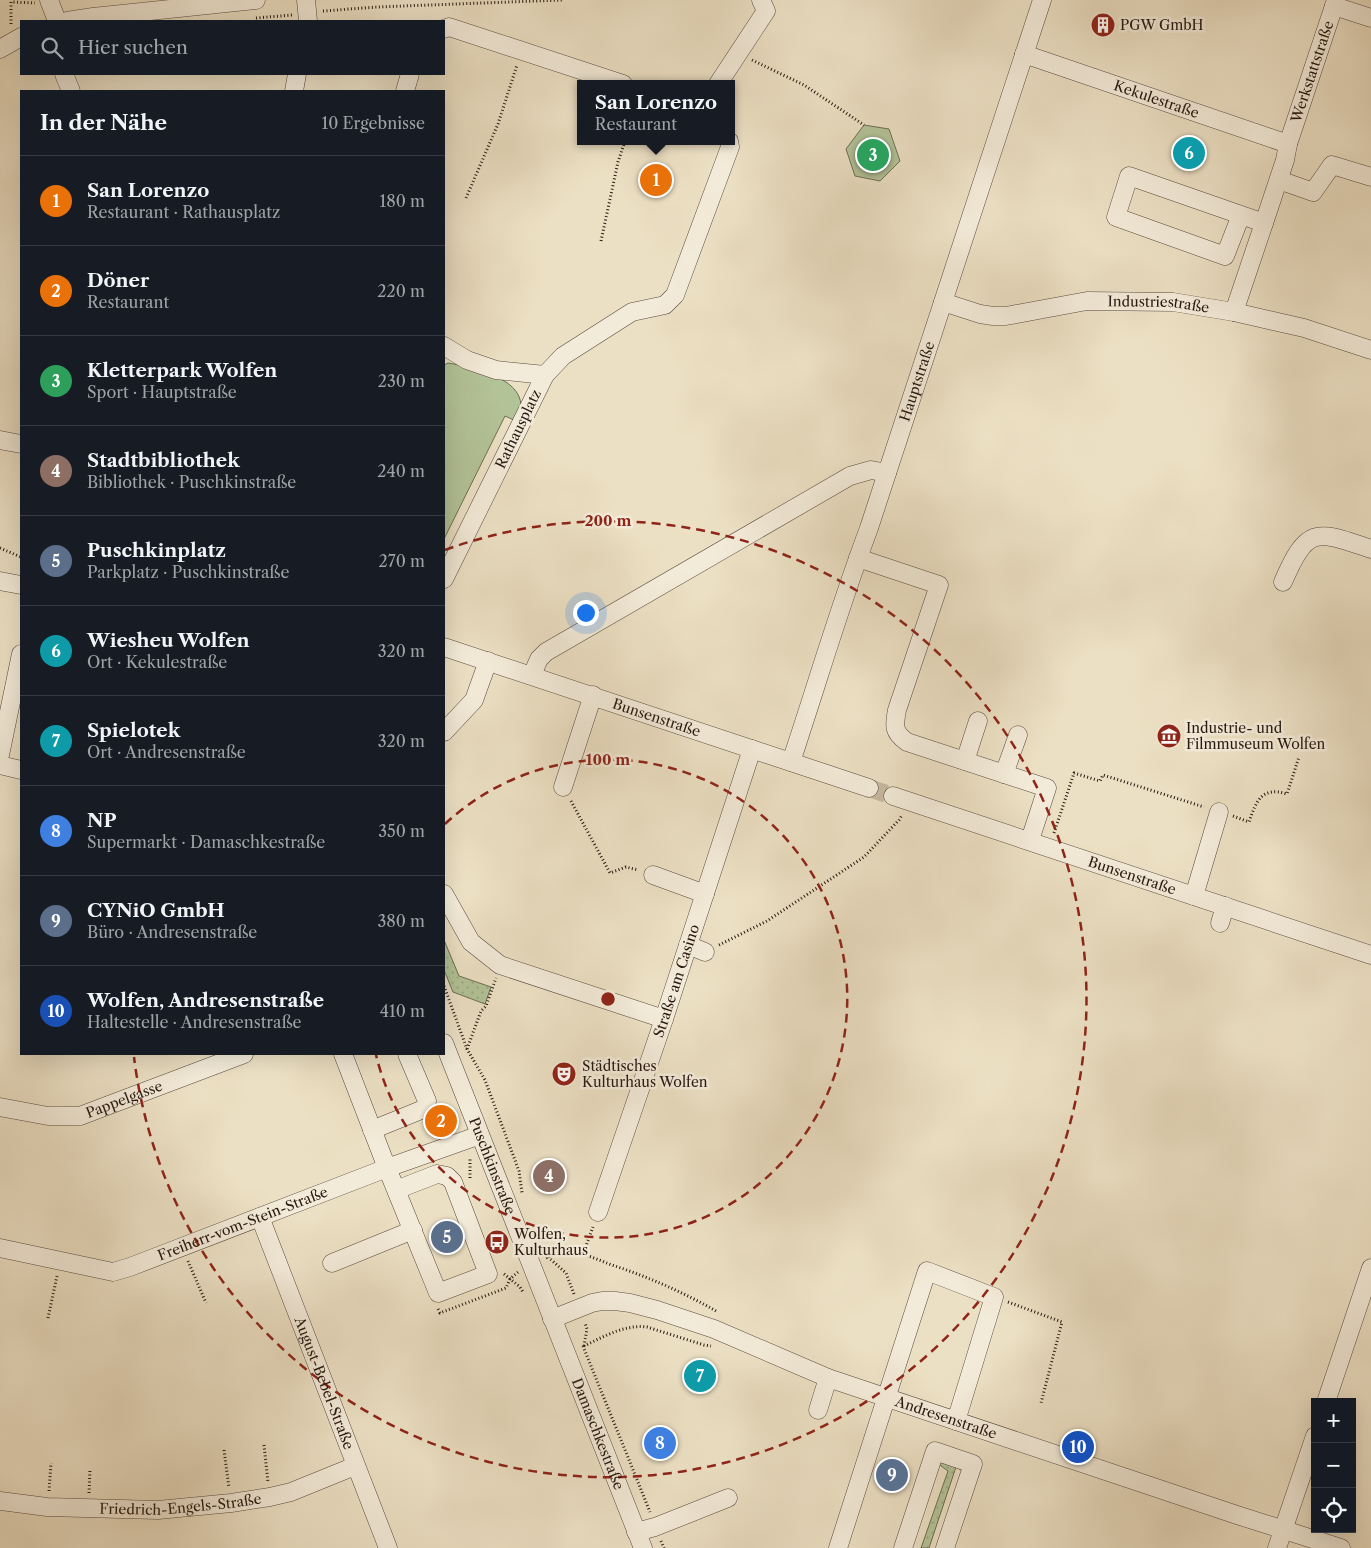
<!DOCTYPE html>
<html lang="de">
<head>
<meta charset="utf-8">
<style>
	body { margin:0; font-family:"Libre Caslon Text",serif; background:#242831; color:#f1f3f6 }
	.controls { position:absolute; right:15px; bottom:15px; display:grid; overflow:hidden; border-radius:0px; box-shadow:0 5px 20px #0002 }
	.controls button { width:45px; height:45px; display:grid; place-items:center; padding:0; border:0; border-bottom:1px solid #363941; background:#171b24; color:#f1f3f6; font:25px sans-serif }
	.you { position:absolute; left:585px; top:612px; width:18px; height:18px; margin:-12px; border:4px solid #fff; border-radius:50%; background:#1a73e8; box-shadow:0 0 0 8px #1a73e833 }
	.badge { display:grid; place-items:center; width:32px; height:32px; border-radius:50%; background:#ea580c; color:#fff; font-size:16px; font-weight:700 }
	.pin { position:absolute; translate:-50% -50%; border:2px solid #fff; box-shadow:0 1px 5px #0006 }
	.popup { position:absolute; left:577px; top:80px; width:158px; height:65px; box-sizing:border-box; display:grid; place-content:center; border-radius:0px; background:#171b24; filter:drop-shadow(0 1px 4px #0005); font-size:16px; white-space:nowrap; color:#9ea1a6 }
	.popup b { font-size:19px; color:#f1f3f6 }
	.popup::after { content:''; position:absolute; left:50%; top:100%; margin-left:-10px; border:10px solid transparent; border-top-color:#171b24 }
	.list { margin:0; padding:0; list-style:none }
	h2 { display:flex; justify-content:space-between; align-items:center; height:65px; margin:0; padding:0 20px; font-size:21px }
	h2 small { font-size:16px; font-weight:400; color:#9ea1a6 }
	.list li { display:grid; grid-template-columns:32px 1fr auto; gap:15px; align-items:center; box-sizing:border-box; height:90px; padding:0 20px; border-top:1px solid #363941 }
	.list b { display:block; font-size:19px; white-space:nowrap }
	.list p { margin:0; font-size:16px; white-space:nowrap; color:#9ea1a6 }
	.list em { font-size:16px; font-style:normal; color:#9ea1a6 }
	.icon { flex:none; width:28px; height:28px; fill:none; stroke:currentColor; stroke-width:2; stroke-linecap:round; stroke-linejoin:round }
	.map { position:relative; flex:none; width:1371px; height:1548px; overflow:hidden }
	.search { position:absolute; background:#171b24; box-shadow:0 5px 20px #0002; left:20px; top:20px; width:425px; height:55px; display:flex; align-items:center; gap:12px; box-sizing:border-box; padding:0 18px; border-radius:0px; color:#9ea1a6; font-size:19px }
	.panel { position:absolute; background:#171b24; box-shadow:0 5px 20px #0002; left:20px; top:90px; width:425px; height:965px; border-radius:0px }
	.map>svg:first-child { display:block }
	.grass { fill:url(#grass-dots); stroke:#6d6e54 }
	.park { fill:#b3c398; stroke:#6d6e54 }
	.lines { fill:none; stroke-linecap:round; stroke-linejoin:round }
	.minor-tunnel { stroke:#c5b8a0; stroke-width:18; stroke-dasharray:18 9; stroke-linecap:butt }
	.minor-casing { stroke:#584a3e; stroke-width:19 }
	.path { stroke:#271811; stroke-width:3; stroke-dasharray:1 2.5; stroke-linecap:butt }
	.minor { stroke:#f3ebd9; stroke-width:18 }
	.ring { fill:none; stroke:#8f2418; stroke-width:2.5; stroke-dasharray:9 6 }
	.labels { text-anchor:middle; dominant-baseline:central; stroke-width:5; stroke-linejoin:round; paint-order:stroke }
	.poi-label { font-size:14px; fill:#271811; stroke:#f3ebd9; text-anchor:start }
	.street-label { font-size:14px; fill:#271811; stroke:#f3ebd9 }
	.centre { fill:#8f2418; stroke:#f3ebd9; stroke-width:2.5 }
	.ring-label { font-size:15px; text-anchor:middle; font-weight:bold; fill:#8f2418; stroke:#f3ebd9; stroke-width:5; stroke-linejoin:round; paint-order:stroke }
</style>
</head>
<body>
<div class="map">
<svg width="1371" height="1548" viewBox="0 0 1371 1548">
	<defs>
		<pattern id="grass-dots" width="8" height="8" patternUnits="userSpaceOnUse" patternTransform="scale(1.25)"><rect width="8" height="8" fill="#b3c398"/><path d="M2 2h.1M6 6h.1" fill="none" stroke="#9aa782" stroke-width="1.8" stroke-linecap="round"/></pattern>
	</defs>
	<rect width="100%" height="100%" fill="#ece0c4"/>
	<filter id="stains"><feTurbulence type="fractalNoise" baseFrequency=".004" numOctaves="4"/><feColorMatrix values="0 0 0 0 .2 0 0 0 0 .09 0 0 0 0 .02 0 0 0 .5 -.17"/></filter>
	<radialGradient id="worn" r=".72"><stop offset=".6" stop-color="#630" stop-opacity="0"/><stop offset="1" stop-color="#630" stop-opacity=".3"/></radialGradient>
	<g class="grass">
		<path d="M444,940L459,976L491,987L485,1004L453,992L444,970Z"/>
		<path d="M946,1461L955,1463L966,1473L956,1467L929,1548H921L948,1471L937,1463Z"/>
	</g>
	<g class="park">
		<path d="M864,125L889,129L900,161L880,181L855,176L846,149Z"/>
		<path d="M448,363C471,367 521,377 521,406C521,411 518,417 516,421L505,416L444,539V365Z"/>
	</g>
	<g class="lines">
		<path class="minor-tunnel" d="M869,788L893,796"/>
		<defs>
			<g id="minor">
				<path d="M49,0L57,21"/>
				<path d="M306,0L308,21"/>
				<path d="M1334,6L1371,18"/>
				<path d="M67,21L93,17L256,0"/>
				<path d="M444,29L449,27L623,84"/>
				<path d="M0,49L21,37"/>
				<path id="s1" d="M1024,54L1288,144"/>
				<path d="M64,74L71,91"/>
				<path d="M718,84L766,11L761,0"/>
				<path d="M294,91L297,74"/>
				<path d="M405,91L410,74"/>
				<path d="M1279,180L1313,192L1332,165L1371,177"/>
				<path id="s2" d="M1264,223L1285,160L1288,144L1336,0"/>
				<path id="s3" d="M943,302L980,314L993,316H1006L1087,301L1173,302L1234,312L1304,328L1371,350"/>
				<path d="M1234,312L1264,223L1129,176L1116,217L1225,256L1241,215"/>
				<path d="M444,346L467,360L496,370L545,375L444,579"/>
				<path d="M545,375L563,356L632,312L665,305L675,295L730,147L729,141"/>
				<path d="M0,440L21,444"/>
				<path d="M858,558L939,585L897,710C894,726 893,732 907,742L1047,788L1030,840"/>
				<path d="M0,581L21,585"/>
				<path d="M1283,582C1308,524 1317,531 1371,549"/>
				<path id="s4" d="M444,647L869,788"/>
				<path d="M532,675L539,659L546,652L850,476L871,470L887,473"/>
				<path d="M444,732L474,700L488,661"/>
				<path d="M0,755L21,654"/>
				<path d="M965,761L978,721"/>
				<path id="s5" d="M791,762C817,684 840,605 869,528L1042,0"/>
				<path d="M0,765L21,770"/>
				<path d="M1004,774L1018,735"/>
				<path d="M563,787L593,695"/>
				<path id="s6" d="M893,796L1371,955"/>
				<path d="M653,875L705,894"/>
				<path d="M444,894L471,942L500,965L664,1019"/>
				<path d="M1194,896L1219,812"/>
				<path d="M1220,923L1225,906"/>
				<path d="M688,945L705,952"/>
				<path id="s7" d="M444,1043L643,1548"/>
				<path d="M343,1054L387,1168L438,1293L488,1274L453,1182L447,1176L437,1174L396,1190"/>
				<path id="s8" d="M0,1107L48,1116H80L244,1054"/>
				<path d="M372,1130L426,1108L427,1101L407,1054"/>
				<path id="s9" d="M598,1212L664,1019L752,749"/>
				<path id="s10" d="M260,1217L388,1548"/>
				<path id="s11" d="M0,1248L113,1272L130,1267L387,1168L480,1135"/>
				<path d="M332,1263L413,1230"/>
				<path id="s12" d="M552,1319L592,1303L602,1301H615L630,1303L657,1310L714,1329L828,1378L1237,1515L1341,1548"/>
				<path d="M1326,1402L1371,1268"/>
				<path d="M818,1410L828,1378"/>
				<path id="s13" d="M0,1501L47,1507L158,1510L231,1503L270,1497L291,1492L355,1466"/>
				<path d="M636,1532L655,1527L728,1498"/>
				<path d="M838,1548L927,1271L994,1297L956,1421"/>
				<path d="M903,1548L935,1451L973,1464L945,1548"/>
				<path d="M1277,1548L1315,1436"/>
			</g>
		</defs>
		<use href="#minor" class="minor-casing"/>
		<g class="path">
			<path d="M323,11L377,7L562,0"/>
			<path d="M256,18L292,15"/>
			<path d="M11,24V2L35,3"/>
			<path d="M752,60L804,85L864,125"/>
			<path d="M466,198L498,124L517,65"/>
			<path d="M601,241L618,162L625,141"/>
			<path d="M0,548L21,557"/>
			<path d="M571,801L610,873L626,867L638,870"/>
			<path d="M1233,816L1249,822C1256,801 1262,786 1287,794L1299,757"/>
			<path d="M1054,833L1074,773L1100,781L1103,775L1204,807"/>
			<path d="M719,945L767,921L864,857L899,820L902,815"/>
			<path d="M444,986L467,1049L485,1080L519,1171L522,1193"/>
			<path d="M467,1049L481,1011L486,1006L496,978"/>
			<path d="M470,1178V1157"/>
			<path d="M583,1254L593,1227"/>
			<path d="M548,1257L566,1273L574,1294"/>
			<path d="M546,1258C554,1254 563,1251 572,1252C585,1254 597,1259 609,1264C646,1276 683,1292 716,1311"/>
			<path d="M188,1261L206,1303"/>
			<path d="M504,1274L520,1287L523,1292"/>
			<path d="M1008,1302L1062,1322L1041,1403"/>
			<path d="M438,1309L440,1313L506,1288L510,1279L518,1272"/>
			<path d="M48,1318L57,1276"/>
			<path d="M583,1346L650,1512"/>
			<path d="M584,1346C603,1337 625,1324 647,1327L704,1345L711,1346"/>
			<path d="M584,1346L587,1329L585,1323"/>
			<path d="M264,1445L268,1482"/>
			<path d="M224,1450L229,1488"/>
			<path d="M49,1491L51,1463"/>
			<path d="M89,1493L90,1469"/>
			<path d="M661,1541L664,1548"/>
		</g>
		<use href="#minor" class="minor"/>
	</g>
	<g class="ring">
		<path d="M445 824A239 239 0 1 1 376 1055"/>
		<path d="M445 550A478 478 0 1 1 134 1057"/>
	</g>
	<defs>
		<symbol id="building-disc" viewBox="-11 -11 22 22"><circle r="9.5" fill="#8f2418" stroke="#f3ebd9"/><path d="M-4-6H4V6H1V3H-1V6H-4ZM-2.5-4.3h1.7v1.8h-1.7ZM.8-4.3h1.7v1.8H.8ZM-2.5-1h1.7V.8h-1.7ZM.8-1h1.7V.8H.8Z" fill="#fff"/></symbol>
		<symbol id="museum-disc" viewBox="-11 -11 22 22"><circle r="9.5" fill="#8f2418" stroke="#f3ebd9"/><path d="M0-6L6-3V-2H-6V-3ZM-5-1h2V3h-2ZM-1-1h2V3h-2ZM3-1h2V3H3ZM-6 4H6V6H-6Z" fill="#fff"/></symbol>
		<symbol id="theatre-disc" viewBox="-11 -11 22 22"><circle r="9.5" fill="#8f2418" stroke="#f3ebd9"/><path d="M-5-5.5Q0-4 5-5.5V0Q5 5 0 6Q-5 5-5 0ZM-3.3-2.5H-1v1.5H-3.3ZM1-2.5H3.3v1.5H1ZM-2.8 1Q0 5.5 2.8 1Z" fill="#fff"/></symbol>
		<symbol id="bus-disc" viewBox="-11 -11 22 22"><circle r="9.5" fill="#8f2418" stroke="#f3ebd9"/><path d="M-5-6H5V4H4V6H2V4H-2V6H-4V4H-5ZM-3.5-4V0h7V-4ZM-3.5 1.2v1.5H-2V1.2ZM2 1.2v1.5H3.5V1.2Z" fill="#fff"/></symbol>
	</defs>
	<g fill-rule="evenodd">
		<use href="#building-disc" x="1089" y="11" width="28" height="28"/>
		<use href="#museum-disc" x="1155" y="722" width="28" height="28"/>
		<use href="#theatre-disc" x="550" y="1060" width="28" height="28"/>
		<use href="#bus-disc" x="483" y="1228" width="28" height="28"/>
	</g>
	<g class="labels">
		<g class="poi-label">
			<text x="1120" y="25">PGW GmbH</text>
			<text x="1186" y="728">Industrie- und<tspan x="1186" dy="16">Filmmuseum Wolfen</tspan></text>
			<text x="582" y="1066">Städtisches<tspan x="582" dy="16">Kulturhaus Wolfen</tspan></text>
			<text x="514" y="1234">Wolfen,<tspan x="514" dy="16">Kulturhaus</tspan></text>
		</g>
		<g class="street-label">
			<text stroke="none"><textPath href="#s2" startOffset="159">Werkstattstraße</textPath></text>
			<text stroke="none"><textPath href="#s1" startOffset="140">Kekulestraße</textPath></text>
			<text stroke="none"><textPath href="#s3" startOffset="219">Industriestraße</textPath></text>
			<text stroke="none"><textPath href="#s5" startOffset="401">Hauptstraße</textPath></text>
			<text transform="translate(518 429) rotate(-64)">Rathausplatz</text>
			<text stroke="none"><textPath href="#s4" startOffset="224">Bunsenstraße</textPath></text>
			<text stroke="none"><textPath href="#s6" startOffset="252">Bunsenstraße</textPath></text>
			<text stroke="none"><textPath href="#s9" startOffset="244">Straße am Casino</textPath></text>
			<text stroke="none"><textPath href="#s8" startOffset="128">Pappelgasse</textPath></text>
			<text stroke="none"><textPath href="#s7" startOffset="132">Puschkinstraße</textPath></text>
			<text stroke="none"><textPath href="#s11" startOffset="254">Freiherr-vom-Stein-Straße</textPath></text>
			<text stroke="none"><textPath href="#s10" startOffset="178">August-Bebel-Straße</textPath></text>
			<text stroke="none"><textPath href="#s12" startOffset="418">Andresenstraße</textPath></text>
			<text stroke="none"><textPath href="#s7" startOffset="420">Damaschkestraße</textPath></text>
			<text stroke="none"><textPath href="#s13" startOffset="181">Friedrich-Engels-Straße</textPath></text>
		</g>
	</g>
	<circle cx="608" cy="999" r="8" class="centre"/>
	<g class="ring-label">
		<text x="608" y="526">200 m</text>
		<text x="608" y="765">100 m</text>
	</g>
	<rect width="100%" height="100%" filter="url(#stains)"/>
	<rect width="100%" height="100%" fill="url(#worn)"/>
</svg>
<div class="controls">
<button>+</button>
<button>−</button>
<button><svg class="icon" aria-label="locate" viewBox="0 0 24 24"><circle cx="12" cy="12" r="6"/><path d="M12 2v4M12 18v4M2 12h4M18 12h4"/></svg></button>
</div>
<div class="you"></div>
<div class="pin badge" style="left:656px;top:180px;background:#e8710a">1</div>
<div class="popup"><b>San Lorenzo</b>Restaurant</div>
<div class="pin badge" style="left:441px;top:1121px;background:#e8710a">2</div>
<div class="pin badge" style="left:873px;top:155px;background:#2e9e5b">3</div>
<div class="pin badge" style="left:549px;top:1176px;background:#8d6e63">4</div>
<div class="pin badge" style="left:447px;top:1237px;background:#5c6f8a">5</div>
<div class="pin badge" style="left:1189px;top:153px;background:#0f9aa8">6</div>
<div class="pin badge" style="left:700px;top:1376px;background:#0f9aa8">7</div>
<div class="pin badge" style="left:660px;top:1443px;background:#3f7fe0">8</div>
<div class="pin badge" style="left:892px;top:1475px;background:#5c6f8a">9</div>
<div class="pin badge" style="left:1078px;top:1447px;background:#1a4fb4">10</div>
<div class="search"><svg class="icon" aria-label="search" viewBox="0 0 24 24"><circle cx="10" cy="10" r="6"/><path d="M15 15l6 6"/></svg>Hier suchen</div>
<section class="panel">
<h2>In der Nähe<small>10 Ergebnisse</small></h2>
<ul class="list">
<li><span class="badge" style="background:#e8710a">1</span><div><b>San Lorenzo</b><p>Restaurant · Rathausplatz</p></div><em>180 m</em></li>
<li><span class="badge" style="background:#e8710a">2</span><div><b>Döner</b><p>Restaurant</p></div><em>220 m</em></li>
<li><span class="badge" style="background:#2e9e5b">3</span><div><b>Kletterpark Wolfen</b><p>Sport · Hauptstraße</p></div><em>230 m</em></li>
<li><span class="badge" style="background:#8d6e63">4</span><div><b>Stadtbibliothek</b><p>Bibliothek · Puschkinstraße</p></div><em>240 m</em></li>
<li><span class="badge" style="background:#5c6f8a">5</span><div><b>Puschkinplatz</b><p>Parkplatz · Puschkinstraße</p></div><em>270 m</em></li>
<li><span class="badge" style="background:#0f9aa8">6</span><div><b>Wiesheu Wolfen</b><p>Ort · Kekulestraße</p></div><em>320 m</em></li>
<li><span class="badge" style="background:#0f9aa8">7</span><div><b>Spielotek</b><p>Ort · Andresenstraße</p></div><em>320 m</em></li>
<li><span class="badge" style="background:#3f7fe0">8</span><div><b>NP</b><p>Supermarkt · Damaschkestraße</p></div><em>350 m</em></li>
<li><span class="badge" style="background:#5c6f8a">9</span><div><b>CYNiO GmbH</b><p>Büro · Andresenstraße</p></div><em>380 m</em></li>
<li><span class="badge" style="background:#1a4fb4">10</span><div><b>Wolfen, Andresenstraße</b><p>Haltestelle · Andresenstraße</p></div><em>410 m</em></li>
</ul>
</section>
</div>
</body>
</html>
